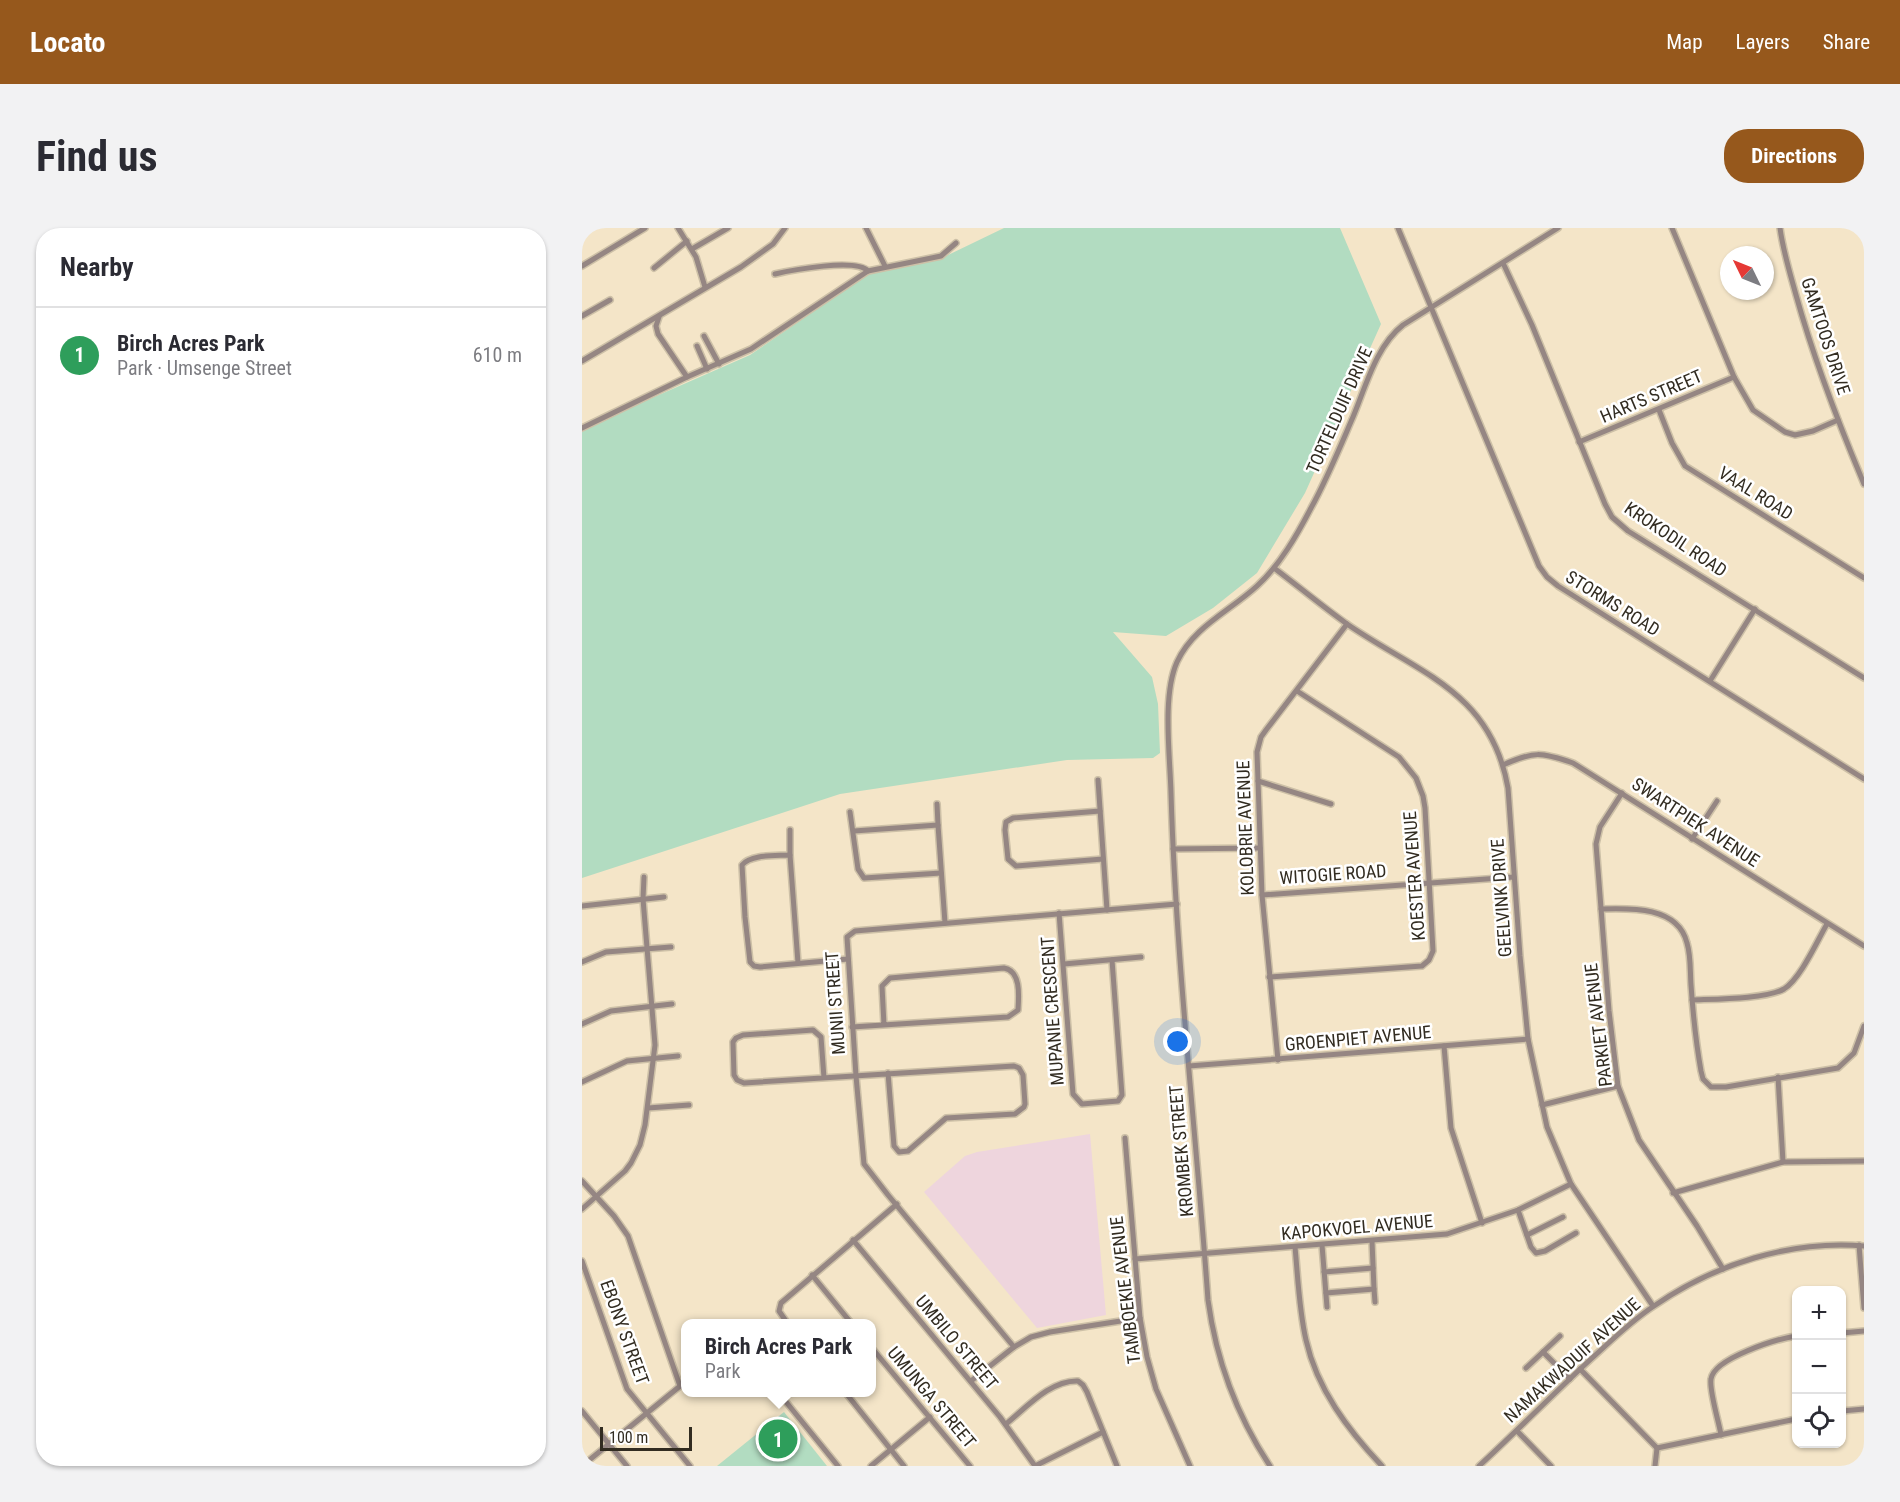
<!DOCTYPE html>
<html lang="en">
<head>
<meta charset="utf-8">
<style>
	body { margin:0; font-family:"Roboto Condensed",sans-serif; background:#f2f2f3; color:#2b2b33 }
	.controls { position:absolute; right:18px; bottom:18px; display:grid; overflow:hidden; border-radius:12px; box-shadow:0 2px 4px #0004 }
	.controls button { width:54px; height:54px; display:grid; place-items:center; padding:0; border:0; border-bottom:2px solid #e1e1e2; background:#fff; color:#2b2b33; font:30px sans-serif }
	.compass { position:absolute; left:1138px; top:18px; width:54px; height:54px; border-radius:50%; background:#fff; box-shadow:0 2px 4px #0004; rotate:313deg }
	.scale { position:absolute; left:18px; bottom:15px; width:92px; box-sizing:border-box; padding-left:6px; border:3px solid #322c21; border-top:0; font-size:16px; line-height:21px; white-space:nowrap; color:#322c21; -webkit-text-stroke:4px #fff; paint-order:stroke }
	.you { position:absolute; left:596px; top:814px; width:21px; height:21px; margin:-15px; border:4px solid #fff; border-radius:50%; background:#1a73e8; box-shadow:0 0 0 9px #1a73e833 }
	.badge { display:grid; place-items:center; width:39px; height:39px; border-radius:50%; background:#96581c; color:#fff; font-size:20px; font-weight:700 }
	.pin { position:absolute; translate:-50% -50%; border:3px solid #fff; box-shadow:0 2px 6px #0006 }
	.popup { position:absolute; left:99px; top:1091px; width:195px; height:78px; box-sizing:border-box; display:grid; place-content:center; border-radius:12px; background:#fff; filter:drop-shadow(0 2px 4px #0005); font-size:20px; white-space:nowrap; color:#7c7c81 }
	.popup b { font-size:22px; color:#2b2b33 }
	.popup::after { content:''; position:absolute; left:50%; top:100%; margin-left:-12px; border:12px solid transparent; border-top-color:#fff }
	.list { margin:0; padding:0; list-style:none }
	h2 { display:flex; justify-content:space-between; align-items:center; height:78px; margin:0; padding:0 24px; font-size:26px }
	h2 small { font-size:20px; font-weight:400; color:#7c7c81 }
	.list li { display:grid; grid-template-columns:39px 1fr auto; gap:18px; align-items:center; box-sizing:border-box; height:96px; padding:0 24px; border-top:2px solid #e1e1e2 }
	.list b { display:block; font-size:22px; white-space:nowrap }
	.list p { margin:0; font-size:20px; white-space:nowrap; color:#7c7c81 }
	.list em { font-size:20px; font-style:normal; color:#7c7c81 }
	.icon { flex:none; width:33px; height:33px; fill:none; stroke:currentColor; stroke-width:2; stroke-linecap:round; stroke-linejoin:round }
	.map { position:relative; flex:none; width:1282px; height:1238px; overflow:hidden; border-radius:24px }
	header { display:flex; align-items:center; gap:36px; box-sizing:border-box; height:84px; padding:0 30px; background:#96581c; color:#fff }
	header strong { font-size:28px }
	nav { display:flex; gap:33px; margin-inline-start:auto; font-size:21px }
	.intro { display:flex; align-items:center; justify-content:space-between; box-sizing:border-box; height:144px; padding:0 36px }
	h1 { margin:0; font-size:42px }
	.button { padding:15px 27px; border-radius:24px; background:#96581c; color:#fff; font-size:21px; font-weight:700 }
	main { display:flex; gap:36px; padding:0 36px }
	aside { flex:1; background:#fff; border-radius:24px; box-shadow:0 2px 4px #0004 }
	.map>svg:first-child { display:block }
	.education { fill:#eed5dd }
	.green { fill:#b2dcc1 }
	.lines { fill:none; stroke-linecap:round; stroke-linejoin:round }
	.minor-casing { stroke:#cdc0a7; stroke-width:8 }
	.minor { stroke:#958683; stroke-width:5 }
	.labels { text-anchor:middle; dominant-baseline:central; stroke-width:5; stroke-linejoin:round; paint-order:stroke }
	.street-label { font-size:18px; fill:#322c21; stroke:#fff }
</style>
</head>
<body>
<header>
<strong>Locato</strong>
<nav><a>Map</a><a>Layers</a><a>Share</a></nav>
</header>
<div class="intro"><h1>Find us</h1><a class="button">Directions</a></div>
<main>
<aside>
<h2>Nearby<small></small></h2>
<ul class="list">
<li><span class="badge" style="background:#2e9e5b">1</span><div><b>Birch Acres Park</b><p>Park · Umsenge Street</p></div><em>610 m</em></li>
</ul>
</aside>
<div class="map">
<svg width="1282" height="1238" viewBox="0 0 1282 1238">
	<rect width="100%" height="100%" fill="#f4e5c8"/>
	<path class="education" d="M508,906L524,1087L455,1100L342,964L383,928L395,924Z"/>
	<g class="green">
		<path d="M422,0H758L799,96L723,265L675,345L631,380L584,408L531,404L570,449L576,476L578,525L571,530L485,532L258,566L0,650V204L22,191L168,127L301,36L364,28Z"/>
		<path d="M202,1184L245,1238H135Z"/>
	</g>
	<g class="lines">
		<defs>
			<g id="minor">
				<path d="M96,0L114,29L123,59"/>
				<path d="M284,0L303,38"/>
				<path d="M816,0L957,338L965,349L976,358L1282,551"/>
				<path d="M1090,0L1152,149L1171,182L1203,204L1213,207L1231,203L1256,192"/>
				<path d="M1198,0C1201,23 1208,45 1214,67C1232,132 1256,194 1282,256"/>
				<path d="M110,21L146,0"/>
				<path d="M921,35L950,97L1023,276L1030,289L1046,303L1282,450"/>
				<path d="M0,38L63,0"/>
				<path d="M72,40L105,13"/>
				<path d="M286,43L359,28L374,15"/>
				<path d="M0,88L28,72"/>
				<path d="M122,108L137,136"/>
				<path d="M115,118L125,141"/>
				<path d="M0,133L159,39L191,16L203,0"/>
				<path d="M105,149L169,121L286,43C274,30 210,42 193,46"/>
				<path d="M1077,182L1090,215L1103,238L1282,350"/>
				<path d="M0,200L105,149L76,106L74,98L77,89"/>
				<path d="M997,214L1152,149"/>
				<path d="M692,340C716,358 740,378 765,396C836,445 909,463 926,560L938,728L946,811L965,899L989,956L1071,1078"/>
				<path d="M1128,453L1173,381"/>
				<path d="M921,537C952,523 959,524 991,535L1282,718"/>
				<path d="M516,552L525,682"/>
				<path d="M676,553L749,576"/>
				<path d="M1040,565L1018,599L1014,616L1027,783L1036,858L1057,912L1115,998L1141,1041"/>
				<path d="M355,576L356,597"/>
				<path d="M518,583L431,590L424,594L423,602L426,631L434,638L521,631"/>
				<path d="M268,584L276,641L282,650L359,645"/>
				<path d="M208,602V627L216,735"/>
				<path d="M272,603L356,597L363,695"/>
				<path d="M1110,611L1135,573"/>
				<path d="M591,621L678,620"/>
				<path d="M208,627C194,628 169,626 160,637L163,689L168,734L172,738L178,739L266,731"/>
				<path d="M680,667L932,649"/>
				<path d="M0,678L82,669"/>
				<path d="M1019,681C1048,680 1096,678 1105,715C1109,728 1108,743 1109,757C1111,786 1114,815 1119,843L1121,851L1129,859H1144L1256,840L1272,825L1282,798"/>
				<path d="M477,685L491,866L500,876L536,873L540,867L530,732"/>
				<path d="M0,734L24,724L89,719"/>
				<path d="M482,736L559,729"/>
				<path d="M687,749L840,738L847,732L851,723L843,580L841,568L834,550L817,529L715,463"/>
				<path d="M1110,772C1131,771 1185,771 1202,761C1219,750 1235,713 1245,696"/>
				<path d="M0,796L29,783L90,776"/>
				<path d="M270,799L426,789L436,782C437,767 439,743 422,740L308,750L300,758L302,797"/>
				<path d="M862,818L869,900L900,995"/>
				<path d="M696,832L680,667L675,524L679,509L684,502L765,396"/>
				<path d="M607,838L946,811"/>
				<path d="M1196,849L1201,934"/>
				<path d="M242,850L239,809L231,802L161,807L154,810L151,814L152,847L155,852L162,855L432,838L437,840L441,847L443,876L442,879L433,886L364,890L326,923L317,924L312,918L306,845"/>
				<path d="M0,854L45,833L96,828"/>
				<path d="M960,877L1036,858"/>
				<path d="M66,880L107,877"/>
				<path d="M543,910L558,1090L565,1129L574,1161L608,1238"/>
				<path d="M0,953L32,988L46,1008L98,1158"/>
				<path d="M1091,965L1201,934L1282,933"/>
				<path d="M0,981L43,943L49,935L58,917L63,897L73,817L61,671L62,649"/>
				<path d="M936,982L949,1019L954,1025L963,1023L994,1005"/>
				<path d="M945,1007L981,989"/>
				<path d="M271,1012L418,1189L453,1238"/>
				<path d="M740,1017L745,1079"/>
				<path d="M1277,1017L1282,1080"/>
				<path d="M713,1019C716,1050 717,1082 724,1112C735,1161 766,1202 800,1238"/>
				<path d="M553,1031L865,1006L936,982L989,956"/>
				<path d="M0,1033L45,1161L108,1238"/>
				<path d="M742,1044L791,1040"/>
				<path d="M230,1047L270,1096"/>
				<path d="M792,1061L793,1074"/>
				<path d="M744,1065L792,1061L790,1013"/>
				<path d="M206,1096L197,1083L199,1075L315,976"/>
				<path d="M1260,1105L1282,1103"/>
				<path d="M289,1119L388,1238"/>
				<path d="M432,1119L306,967L282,936L274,848L265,709L273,703L595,676"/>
				<path d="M961,1124L988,1151"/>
				<path d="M944,1140L978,1108"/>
				<path d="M998,1141L1075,1220"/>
				<path d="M389,1153L432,1119L449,1109L468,1104L558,1090"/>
				<path d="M196,1164L256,1238"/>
				<path d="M263,1164L322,1238"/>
				<path d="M0,1183L45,1238"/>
				<path d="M1260,1183L1282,1181"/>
				<path d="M424,1196C444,1180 468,1152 496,1153L501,1157L505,1164L535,1238"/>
				<path d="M935,1203L969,1238"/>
				<path d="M1139,1207C1137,1194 1127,1163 1129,1151C1132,1130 1195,1111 1214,1108"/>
				<path d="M1075,1220L1214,1191"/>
				<path d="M0,1238L103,1154"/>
				<path d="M289,1238L348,1189"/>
				<path d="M453,1238L521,1204"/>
				<path d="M688,1238C655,1188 634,1131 626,1072C614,903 594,734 589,565C588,527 580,468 595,434C611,399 648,383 675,358C698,337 715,307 729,280C745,251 758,219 771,189C784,158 794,118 821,97L976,0"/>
				<path d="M897,1238C935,1203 971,1166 1009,1131C1029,1113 1049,1093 1072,1078C1133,1036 1208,1012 1282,1018"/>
				<path d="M1073,1238L1075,1220"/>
			</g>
		</defs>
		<use href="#minor" class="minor-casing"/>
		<use href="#minor" class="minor"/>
	</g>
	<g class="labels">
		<g class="street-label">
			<text transform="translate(1244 108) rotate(72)">GAMTOOS DRIVE</text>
			<text transform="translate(1069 168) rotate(-23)">HARTS STREET</text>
			<text transform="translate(757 182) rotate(-66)">TORTELDUIF DRIVE</text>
			<text transform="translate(1174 265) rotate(32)">VAAL ROAD</text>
			<text transform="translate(1094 311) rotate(34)">KROKODIL ROAD</text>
			<text transform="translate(1031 375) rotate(32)">STORMS ROAD</text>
			<text transform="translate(1114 594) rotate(33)">SWARTPIEK AVENUE</text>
			<text transform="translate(663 600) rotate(-92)">KOLOBRIE AVENUE</text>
			<text transform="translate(751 646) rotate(-4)">WITOGIE ROAD</text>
			<text transform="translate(832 648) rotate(-94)">KOESTER AVENUE</text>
			<text transform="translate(919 670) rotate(-94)">GEELVINK DRIVE</text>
			<text transform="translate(253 775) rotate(-94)">MUNII STREET</text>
			<text transform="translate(470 783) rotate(-94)">MUPANIE CRESCENT</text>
			<text transform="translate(1016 797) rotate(-97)">PARKIET AVENUE</text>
			<text transform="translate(776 810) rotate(-5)">GROENPIET AVENUE</text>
			<text transform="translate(599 923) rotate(-95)">KROMBEK STREET</text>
			<text transform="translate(775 999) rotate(-5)">KAPOKVOEL AVENUE</text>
			<text transform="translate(543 1062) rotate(-97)">TAMBOEKIE AVENUE</text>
			<text transform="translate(43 1104) rotate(70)">EBONY STREET</text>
			<text transform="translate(375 1114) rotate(50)">UMBILO STREET</text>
			<text transform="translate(990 1132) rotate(-42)">NAMAKWADUIF AVENUE</text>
			<text transform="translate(350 1169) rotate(50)">UMUNGA STREET</text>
		</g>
	</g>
</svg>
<div class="controls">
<button>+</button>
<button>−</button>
<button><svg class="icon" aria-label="locate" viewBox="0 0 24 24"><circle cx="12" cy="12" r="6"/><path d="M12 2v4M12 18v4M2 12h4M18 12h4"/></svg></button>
</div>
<svg class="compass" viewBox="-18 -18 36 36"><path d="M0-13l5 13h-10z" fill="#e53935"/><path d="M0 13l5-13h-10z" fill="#7c7c81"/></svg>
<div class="scale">100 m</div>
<div class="you"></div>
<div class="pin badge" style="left:196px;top:1211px;background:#2e9e5b">1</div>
<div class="popup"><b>Birch Acres Park</b>Park</div>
</div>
</main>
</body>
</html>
